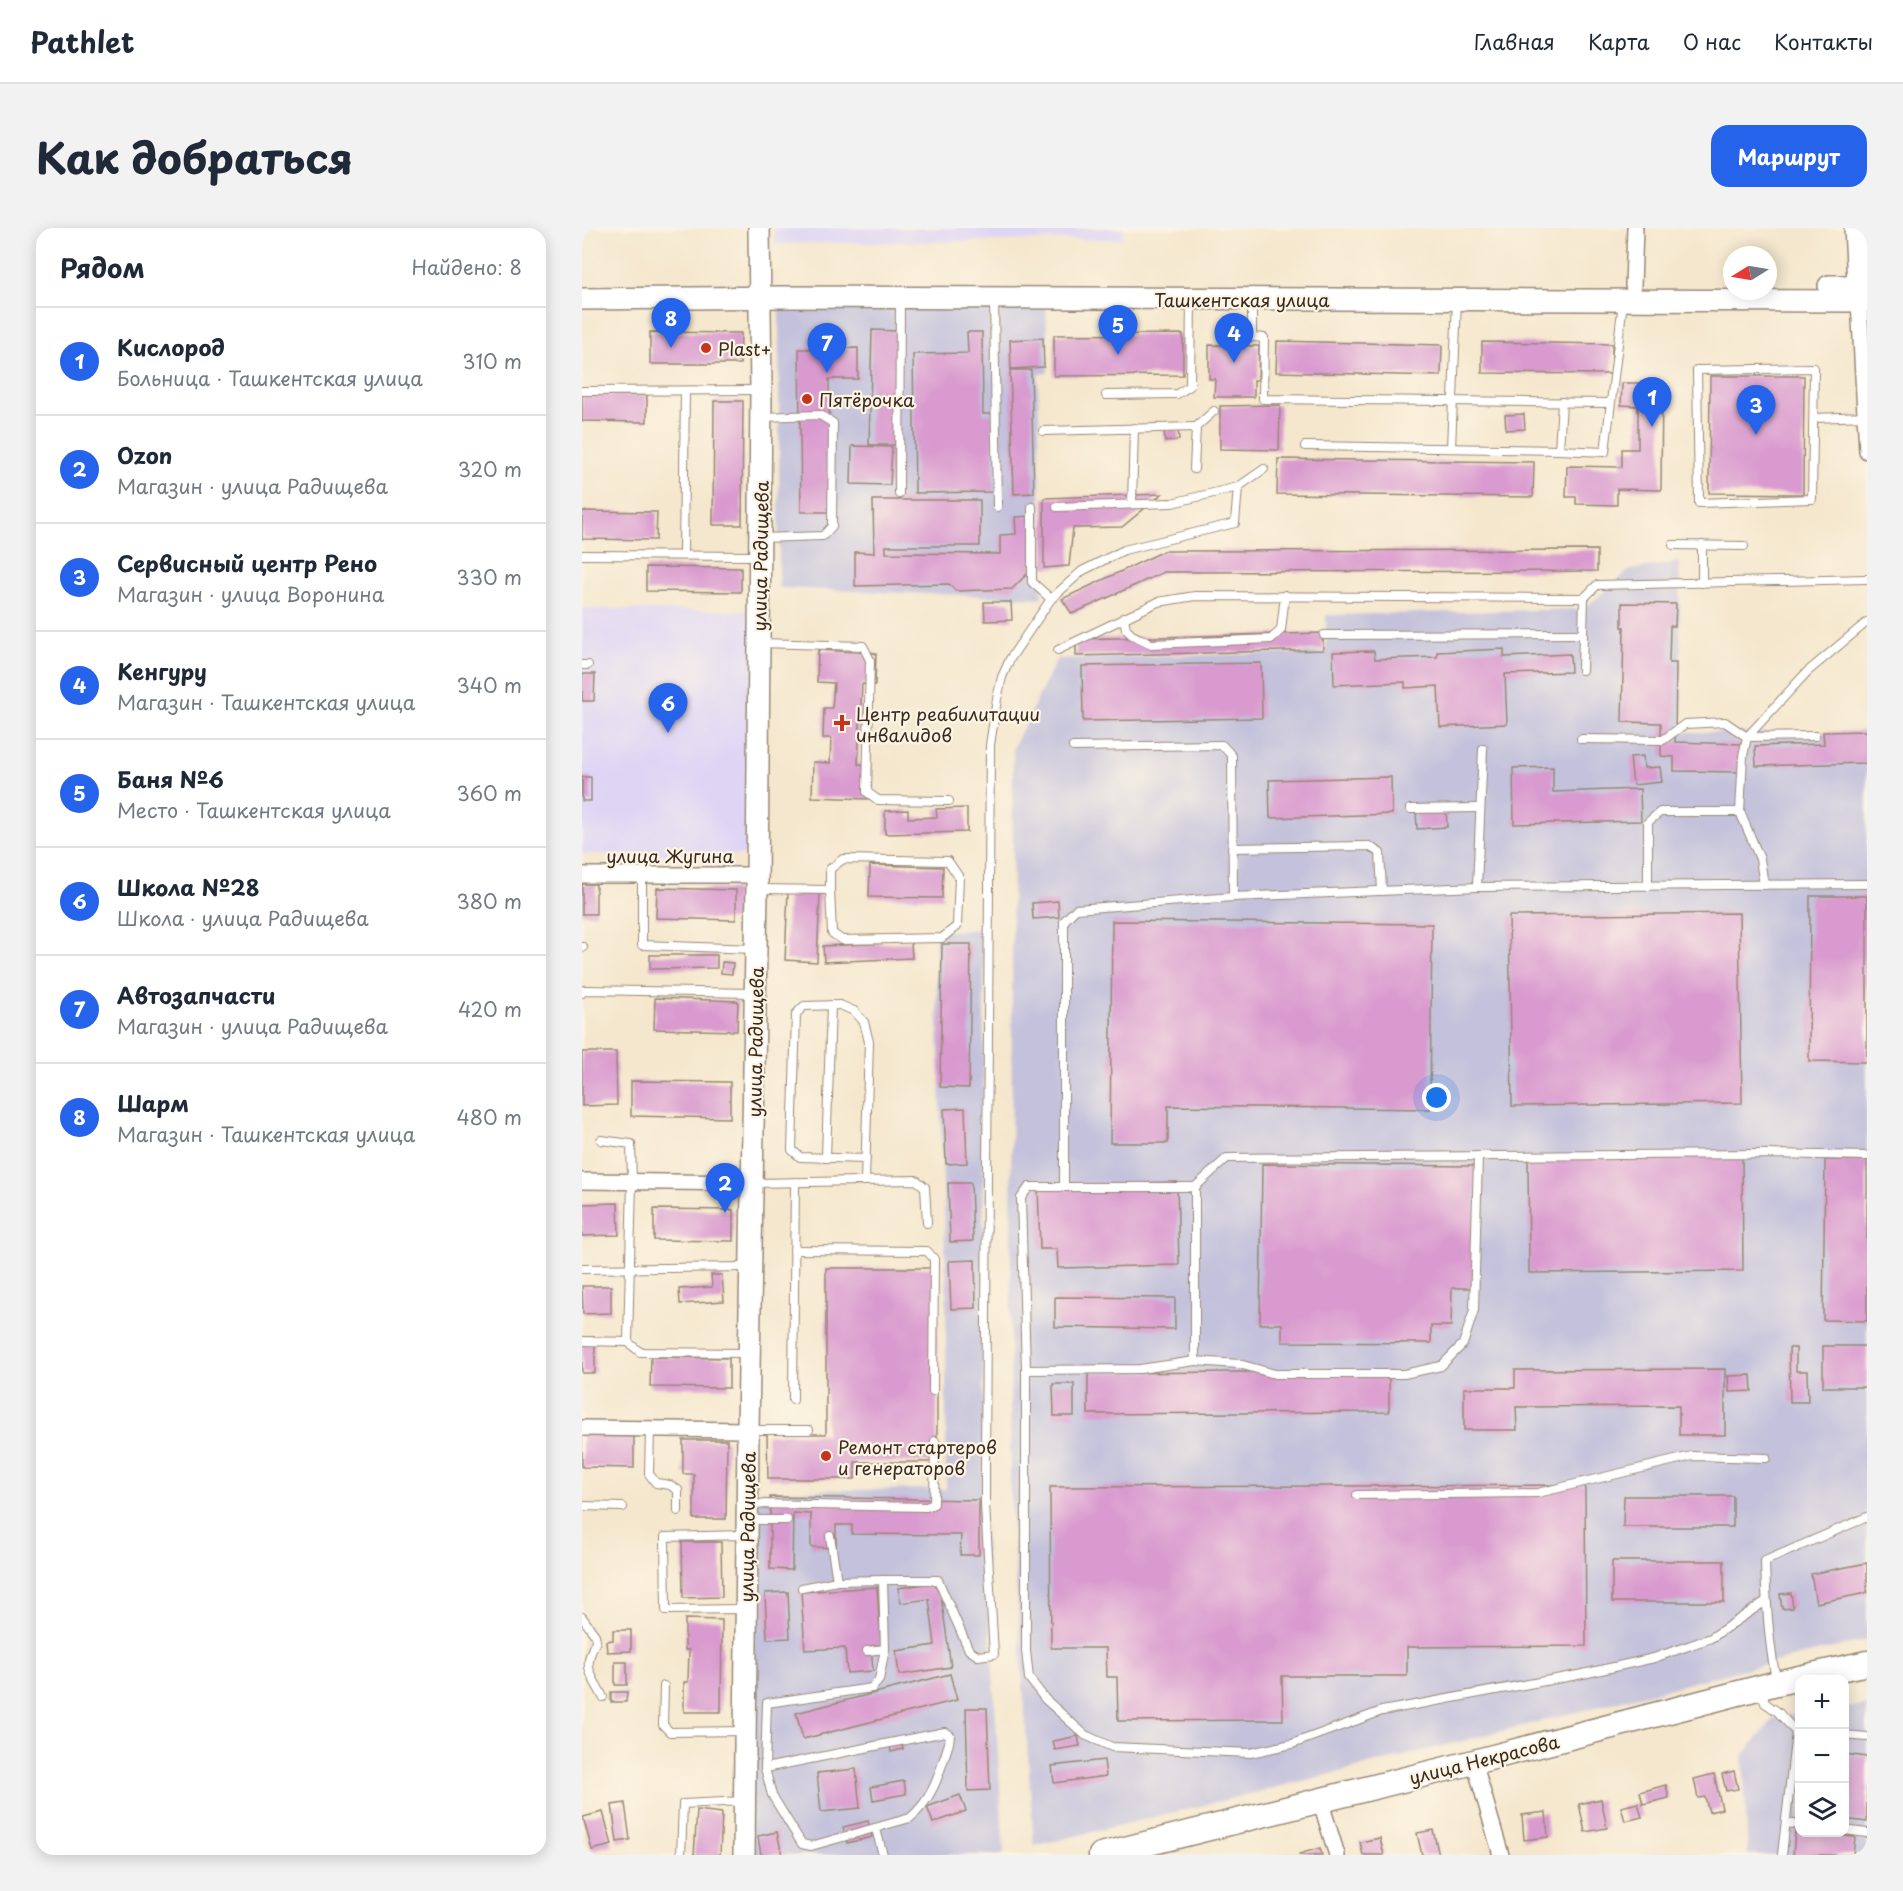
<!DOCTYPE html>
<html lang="ru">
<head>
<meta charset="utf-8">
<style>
	body { margin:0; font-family:"Playpen Sans",sans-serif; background:#f2f2f3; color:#1f2937 }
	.controls { position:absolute; right:18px; bottom:18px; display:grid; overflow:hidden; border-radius:12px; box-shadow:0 3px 15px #0003 }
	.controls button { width:54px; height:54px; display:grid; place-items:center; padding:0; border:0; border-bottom:2px solid #e0e1e3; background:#fff; color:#1f2937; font:30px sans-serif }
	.compass { position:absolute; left:1141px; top:18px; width:54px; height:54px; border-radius:50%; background:#fff; box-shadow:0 3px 15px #0003; rotate:259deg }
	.you { position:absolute; left:855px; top:870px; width:21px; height:21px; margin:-15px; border:4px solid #fff; border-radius:50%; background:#1a73e8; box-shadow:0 0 0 9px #1a73e833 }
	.badge { display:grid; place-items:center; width:39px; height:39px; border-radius:50%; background:#2563eb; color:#fff; font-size:20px; font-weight:700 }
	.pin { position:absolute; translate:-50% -50px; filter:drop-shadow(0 2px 3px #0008) }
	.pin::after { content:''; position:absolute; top:32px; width:21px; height:18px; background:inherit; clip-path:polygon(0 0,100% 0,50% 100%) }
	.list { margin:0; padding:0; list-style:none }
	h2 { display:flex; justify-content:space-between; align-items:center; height:78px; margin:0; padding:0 24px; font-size:26px }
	h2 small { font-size:20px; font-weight:400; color:#747a83 }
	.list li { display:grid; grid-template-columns:39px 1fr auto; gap:18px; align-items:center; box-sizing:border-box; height:108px; padding:0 24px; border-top:2px solid #e0e1e3 }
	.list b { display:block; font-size:22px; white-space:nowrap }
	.list p { margin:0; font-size:20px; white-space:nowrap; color:#747a83 }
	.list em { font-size:20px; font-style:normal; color:#747a83 }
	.icon { flex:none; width:33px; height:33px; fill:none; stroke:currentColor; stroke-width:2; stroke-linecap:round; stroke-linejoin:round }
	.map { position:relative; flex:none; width:1285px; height:1627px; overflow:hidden; border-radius:18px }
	header { display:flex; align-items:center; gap:36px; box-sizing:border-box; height:84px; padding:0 30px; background:#fff; border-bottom:2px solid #e0e1e3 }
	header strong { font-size:28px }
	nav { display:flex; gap:33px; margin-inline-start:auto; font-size:21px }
	.intro { display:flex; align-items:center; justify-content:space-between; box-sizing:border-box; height:144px; padding:0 36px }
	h1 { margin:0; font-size:42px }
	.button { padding:15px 27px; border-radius:18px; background:#2563eb; color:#fff; font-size:21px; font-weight:700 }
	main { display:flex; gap:36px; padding:0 36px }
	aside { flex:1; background:#fff; border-radius:18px; box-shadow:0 3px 15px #0003 }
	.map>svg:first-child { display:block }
	.built { fill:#ded5f5 }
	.industrial { fill:#c3c1db }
	.building { fill:#d99acf }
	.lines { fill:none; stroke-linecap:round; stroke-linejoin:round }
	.lane-casing { stroke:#988876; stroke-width:10 }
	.street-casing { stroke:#988876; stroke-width:18 }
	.secondary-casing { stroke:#988876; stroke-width:24 }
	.primary-casing { stroke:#988876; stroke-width:27 }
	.lane { stroke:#fff; stroke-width:8 }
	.street { stroke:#fff; stroke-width:15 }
	.secondary { stroke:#fff; stroke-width:21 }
	.primary { stroke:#fff; stroke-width:24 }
	.poi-dot { fill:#c8321e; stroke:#fcf5e5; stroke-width:2 }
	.labels { text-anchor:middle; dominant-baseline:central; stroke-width:4.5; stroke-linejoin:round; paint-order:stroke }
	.street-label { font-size:18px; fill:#3b2a1e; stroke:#fcf5e5 }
	.poi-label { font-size:18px; fill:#3b2a1e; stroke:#fcf5e5; text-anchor:start }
</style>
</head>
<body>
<header>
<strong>Pathlet</strong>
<nav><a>Главная</a><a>Карта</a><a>О нас</a><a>Контакты</a></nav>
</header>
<div class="intro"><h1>Как добраться</h1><a class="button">Маршрут</a></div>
<main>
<aside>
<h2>Рядом<small>Найдено: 8</small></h2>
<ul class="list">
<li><span class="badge">1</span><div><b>Кислород</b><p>Больница · Ташкентская улица</p></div><em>310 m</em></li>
<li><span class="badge">2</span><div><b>Ozon</b><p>Магазин · улица Радищева</p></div><em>320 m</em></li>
<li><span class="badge">3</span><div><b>Сервисный центр Рено</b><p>Магазин · улица Воронина</p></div><em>330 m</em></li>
<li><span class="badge">4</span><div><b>Кенгуру</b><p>Магазин · Ташкентская улица</p></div><em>340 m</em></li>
<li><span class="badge">5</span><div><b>Баня №6</b><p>Место · Ташкентская улица</p></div><em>360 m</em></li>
<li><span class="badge">6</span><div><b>Школа №28</b><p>Школа · улица Радищева</p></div><em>380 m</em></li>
<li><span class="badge">7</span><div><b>Автозапчасти</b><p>Магазин · улица Радищева</p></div><em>420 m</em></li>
<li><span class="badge">8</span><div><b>Шарм</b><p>Магазин · Ташкентская улица</p></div><em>480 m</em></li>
</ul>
</aside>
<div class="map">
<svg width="1285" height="1627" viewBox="0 0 1285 1627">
	<rect width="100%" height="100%" fill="#fcf5e5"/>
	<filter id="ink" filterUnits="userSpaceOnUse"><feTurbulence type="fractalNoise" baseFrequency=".0167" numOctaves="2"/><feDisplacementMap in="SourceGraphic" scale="12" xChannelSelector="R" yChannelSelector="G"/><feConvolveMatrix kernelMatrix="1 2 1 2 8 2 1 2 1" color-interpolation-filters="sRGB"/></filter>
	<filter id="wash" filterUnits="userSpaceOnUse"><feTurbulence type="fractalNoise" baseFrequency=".008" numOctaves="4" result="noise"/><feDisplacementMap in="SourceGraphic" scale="24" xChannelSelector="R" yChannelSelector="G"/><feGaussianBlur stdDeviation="1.35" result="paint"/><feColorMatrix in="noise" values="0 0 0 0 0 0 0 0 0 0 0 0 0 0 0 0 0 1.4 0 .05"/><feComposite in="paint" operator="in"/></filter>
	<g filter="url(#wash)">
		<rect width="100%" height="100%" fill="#f5e7cd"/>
		<g class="built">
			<path d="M192,0H541V11L192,16Z"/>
			<path d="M0,381L173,383L171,627L0,626Z"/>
		</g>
		<g class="industrial">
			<path d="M197,78L464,79L466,145L456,146L460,370L197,360Z"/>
			<path d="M1097,334L1100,504L1285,505V1412L1159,1442L779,1539L452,1618L428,1263L431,520L475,431L744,424V387L1001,381L1048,342Z"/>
			<path d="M402,701L401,1279L422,1625L417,1627H167L175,1263L364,1261V1048L353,704Z"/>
			<path d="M1285,1477V1627H1166L1161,1528L1192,1490L1217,1486L1218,1604H1262L1263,1480Z"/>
		</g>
		<g id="blocks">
			<g class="building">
				<path d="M290,102L316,103L314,217H287Z"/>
				<path d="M68,104L159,105L158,136H68Z"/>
				<path d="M385,104H400L401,186H410L412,264L333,265L331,126L386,125Z"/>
				<path d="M601,106V147L472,148V107Z"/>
				<path d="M461,110L462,139L429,141L428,112Z"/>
				<path d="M695,113L860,117L859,148L694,144Z"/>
				<path d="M900,114L1030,116V146L900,145Z"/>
				<path d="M627,117L677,118L676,152H672V169H632L633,151H627Z"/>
				<path d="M276,120V151H247L248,284H219L217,121Z"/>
				<path d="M428,142H449L452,265L432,266Z"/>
				<path d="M1128,148H1222L1221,266L1127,265Z"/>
				<path d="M1040,155H1080L1079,262L1035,261V277L994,276V269H984L985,238L1040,239V221H1056V178L1039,177Z"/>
				<path d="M0,167H65V194L0,193Z"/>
				<path d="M132,173H161L160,297H131Z"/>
				<path d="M698,177L697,222L638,221V178Z"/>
				<path d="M942,186L943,201L924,202L923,187Z"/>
				<path d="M596,201L597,212L583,214L582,202Z"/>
				<path d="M270,218L310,219L308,257L269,256Z"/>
				<path d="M696,231L952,234L951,269L695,266Z"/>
				<path d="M580,266L540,299L491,300L487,338L462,340V270Z"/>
				<path d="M291,272H398V318H304V325L418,326V307L434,306L433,289L451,288V340L430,361L374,363L367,356L273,358V324L292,325Z"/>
				<path d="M0,283L75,284L74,312L0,311Z"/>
				<path d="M1015,322V343L582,344L490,386L480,371L582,323Z"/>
				<path d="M64,339L159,340V364L64,363Z"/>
				<path d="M402,374H429L430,392L403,393Z"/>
				<path d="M1040,375L1094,376L1093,398H1088L1087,435H1094L1093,514L1160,516V544L1092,543V529L1079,528V495L1040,494L1042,399H1040Z"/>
				<path d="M741,405V422L494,428V411Z"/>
				<path d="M922,421V429L988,426L989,444L923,446L925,496L858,499L856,458L823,460V454L752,457L751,424L792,423L793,431L855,429V424Z"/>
				<path d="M236,422L294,425L293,457L280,456L276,536L289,537L287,571L230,569L231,534L248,535L249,510H241L242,480H250L252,455L235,454Z"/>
				<path d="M679,435L680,490L501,493L500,438Z"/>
				<path d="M0,446H13L12,473H0Z"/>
				<path d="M1285,503V535L1174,538L1173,518L1242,516L1241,504Z"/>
				<path d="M1061,528L1062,540L1078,539L1080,554L1051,557L1048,529Z"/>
				<path d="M971,539V564L1058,561L1059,593L932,596L931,540Z"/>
				<rect x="0" y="549" width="9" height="24"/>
				<path d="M809,549L810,586L688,590L687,552Z"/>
				<path d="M864,579L865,599L835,601L834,581Z"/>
				<path d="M385,580V604L303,606V583L326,582V590L355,589L354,581Z"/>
				<path d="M288,637L361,639L360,670L287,669Z"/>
				<rect x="0" y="656" width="14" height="30"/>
				<path d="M75,660L154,662V692L74,690Z"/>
				<path d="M206,663L238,665L235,734L203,732Z"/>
				<path d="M1228,668H1285V834L1227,833Z"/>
				<path d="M476,673L477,689L451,691L450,675Z"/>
				<path d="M1157,685L1160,875L930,878L927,688Z"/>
				<path d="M530,693L850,696L848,881L586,878V915H528Z"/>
				<path d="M329,714L330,730L242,734L241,718Z"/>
				<path d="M360,716H389L387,860L358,859Z"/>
				<path d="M68,727H135V740L68,741Z"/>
				<path d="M140,734L151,735L150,746L139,745Z"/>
				<path d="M73,770L156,773L155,803L72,801Z"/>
				<path d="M0,824H34L35,877L0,878Z"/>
				<path d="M49,853L148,854V890L49,888Z"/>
				<path d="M383,880L385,935L364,936L362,881Z"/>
				<path d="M1160,928L1161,1043L947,1045L946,931Z"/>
				<path d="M1243,932H1285V1093L1241,1092Z"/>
				<path d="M680,936L893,938L892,1060H870L869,1098H849V1115L700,1114V1096H678Z"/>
				<path d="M595,954L597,1037L476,1040L475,1021H458L456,957Z"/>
				<path d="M366,955H389L391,1013L368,1014Z"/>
				<path d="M36,975L37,1007L0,1008V976Z"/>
				<path d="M72,981L151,982V1013L72,1012Z"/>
				<path d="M393,1032L394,1080L369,1081L367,1033Z"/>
				<path d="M244,1040H355V1234H273V1251H186L185,1206H244Z"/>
				<path d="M129,1047H140L142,1073L98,1076L97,1061L130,1059Z"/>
				<path d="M0,1058H29V1085L1,1086Z"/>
				<path d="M473,1069L593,1070V1101L473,1099Z"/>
				<rect x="0" y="1109" width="13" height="36"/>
				<rect x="1241" y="1118" width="44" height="41"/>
				<path d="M1207,1120H1214V1143H1225L1226,1174H1208Z"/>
				<path d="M69,1129L147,1130V1160L68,1159Z"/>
				<path d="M1143,1141V1207H1097V1178L934,1179L935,1202H882V1160H933V1142Z"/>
				<path d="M807,1143V1184L506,1186V1145Z"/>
				<path d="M1169,1147L1170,1163L1147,1164L1146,1148Z"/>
				<path d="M471,1156H492V1188H472Z"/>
				<path d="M0,1206H52V1240L0,1239Z"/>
				<path d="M101,1212H145L144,1291H112V1246H101Z"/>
				<path d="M1003,1257L1004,1418L825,1419V1448H700L701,1492L536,1493L535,1449H525L524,1420H469L468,1259Z"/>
				<path d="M1042,1268H1151V1299H1041Z"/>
				<path d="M188,1269L397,1272V1327H378L379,1307L270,1306V1297H254V1320L229,1319V1286L211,1285L210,1342L188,1341Z"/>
				<path d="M100,1314H139L140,1369L101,1370Z"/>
				<rect x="1030" y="1333" width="112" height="41"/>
				<path d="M1285,1335V1365L1234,1375L1229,1346Z"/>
				<path d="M357,1354L369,1439L317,1447L314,1423L353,1417L347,1371L319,1375L316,1360Z"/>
				<path d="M295,1359L299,1417L289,1418L291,1443L265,1445L263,1420L223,1422L219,1364Z"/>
				<path d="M206,1364L208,1410L185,1411L183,1365Z"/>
				<path d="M1209,1365L1211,1380L1200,1381L1198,1366Z"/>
				<path d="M103,1391L140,1392L139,1484H102V1454H106L107,1422H103Z"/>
				<path d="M31,1402H49V1423L25,1424L24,1413L31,1412Z"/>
				<rect x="33" y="1434" width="12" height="23"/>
				<path d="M368,1446L375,1472L221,1511L214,1485Z"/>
				<path d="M29,1464H45L44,1474H29Z"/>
				<path d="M384,1480H405L408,1562L386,1563Z"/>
				<path d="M496,1508L498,1518L473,1522L471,1513Z"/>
				<path d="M319,1510L321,1521L309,1524L307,1513Z"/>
				<path d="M1262,1526L1285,1529V1594L1262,1591Z"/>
				<path d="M522,1532L524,1548L472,1555L470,1538Z"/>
				<path d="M274,1541L278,1580L239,1584L235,1545Z"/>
				<path d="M1152,1543L1156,1561L1144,1563L1140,1546Z"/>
				<path d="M1132,1546L1140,1581L1127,1584L1123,1569L1116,1570L1112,1551Z"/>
				<path d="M322,1553L324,1566L291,1572L289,1559Z"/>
				<path d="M1084,1557L1087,1570L1061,1576L1058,1564Z"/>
				<path d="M378,1567L384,1583L351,1595L345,1579Z"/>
				<path d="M1019,1571L1025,1600L1003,1604L997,1576Z"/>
				<path d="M43,1575L48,1612L35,1614L30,1577Z"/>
				<path d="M1056,1575L1060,1589L1043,1593L1039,1579Z"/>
				<path d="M115,1582L140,1585L138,1627H112Z"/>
				<path d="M21,1584L30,1617L10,1622L1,1589Z"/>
				<path d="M964,1584L966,1609L942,1612L940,1587Z"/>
				<path d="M286,1593L290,1609L265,1615L261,1599Z"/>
				<path d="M851,1602L857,1627H840L835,1605Z"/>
				<path d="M1213,1603L1273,1609L1271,1627H1211Z"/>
				<path d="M195,1604L200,1627H179L176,1608Z"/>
				<path d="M798,1610L802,1627H781L778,1614Z"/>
				<path d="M738,1620L740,1627H717V1626Z"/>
			</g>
		</g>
	</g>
	<g filter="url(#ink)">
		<use href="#blocks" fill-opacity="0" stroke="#988876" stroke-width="1.5"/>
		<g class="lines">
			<defs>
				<g id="lane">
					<path d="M412,72L415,279"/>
					<path d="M670,73V109L682,110L681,171L1027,175"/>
					<path d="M1232,140L1230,271L1117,275L1115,142Z"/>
					<path d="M0,163L178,162"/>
					<path d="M524,167L595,166L608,158L609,72"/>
					<path d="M1232,190L1284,188"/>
					<path d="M461,203L614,199"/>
					<path d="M723,218L977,222L1023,224L1041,74"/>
					<path d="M869,220L875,72"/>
					<path d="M977,222L980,174"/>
					<path d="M612,241L614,199L632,183"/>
					<path d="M317,266L318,71"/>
					<path d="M550,276L552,200"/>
					<path d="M450,279V354L469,371"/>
					<path d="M475,279L590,275L656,259"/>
					<path d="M179,310L241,308L250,298L251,195L238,187L180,189"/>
					<path d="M1091,317L1162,318"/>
					<path d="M1120,317V355"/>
					<path d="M0,327L175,328"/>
					<path d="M101,327L103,163"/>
					<path d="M542,389L544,401L550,407L569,416L689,411L699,402L703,367"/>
					<path d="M742,407L1001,406"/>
					<path d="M178,415L281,418L288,432L285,564L296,572L367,573"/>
					<path d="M476,422L576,374L613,368L1002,370L1015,357L1285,351"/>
					<path d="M0,437H6"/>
					<path d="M1000,442L1002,370"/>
					<path d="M1233,508L1165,509L1225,444L1285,394"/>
					<path d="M999,511L1081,512L1103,496L1143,494L1165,509L1161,528L1158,584L1178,631L1182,657"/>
					<path d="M491,519L640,517L650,528L651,669"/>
					<path d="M828,581L898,580"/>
					<path d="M650,620L787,618L798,625L800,663"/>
					<path d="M60,647V717L173,721"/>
					<path d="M1066,658V594L1078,584H1158"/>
					<path d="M895,659L901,521"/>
					<path d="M177,661L248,662L250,705L260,712L360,710L375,698L377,649L366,633L261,631L248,641V662"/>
					<path d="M0,719H1"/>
					<path d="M0,765L2,762L172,765"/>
					<path d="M19,912L49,916L50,953L46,1114"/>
					<path d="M244,930L249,777"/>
					<path d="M283,953L287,814L282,794L272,783L258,777L222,778L214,786L210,922L218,929L284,931"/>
					<path d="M172,955L334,952L343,959L345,995"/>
					<path d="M482,959V693L494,681L651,669L895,659L1285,656"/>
					<path d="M613,959V1133L657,1136L693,1146H822L859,1138L881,1116L892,1082L896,928"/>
					<path d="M212,1022L345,1023L352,1031L351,1163"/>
					<path d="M0,1041L167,1039"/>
					<path d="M0,1113L46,1114L58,1124L166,1125"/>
					<path d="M444,1142L558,1141L613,1133"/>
					<path d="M211,1172L213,954"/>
					<path d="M68,1201L67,1246L74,1255L88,1257L96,1262V1283"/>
					<path d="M169,1202H227"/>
					<path d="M775,1267L956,1265L1110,1228L1184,1230"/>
					<path d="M166,1276L344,1279L352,1276L353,1213"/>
					<path d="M0,1278L41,1279"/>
					<path d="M166,1292H205"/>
					<path d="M162,1307L83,1309L84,1382L162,1381"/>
					<path d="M248,1308L255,1353"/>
					<path d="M301,1352H356L387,1422L396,1428L412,1426L403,1277V1235L408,517L415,471L420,449L428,431L469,371L500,343L542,322L653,295L656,259L682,241"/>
					<path d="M1184,1373L1129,1410L1072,1430L1001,1446L800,1483L710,1516L668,1525L530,1519L503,1507L463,1471L447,1450L444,1423V1142L439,970L447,959H613L645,930L1184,926L1285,928"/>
					<path d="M0,1389L13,1407L14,1413C0,1440 8,1444 21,1469"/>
					<path d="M285,1423L303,1421"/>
					<path d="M1194,1451C1186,1412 1184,1372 1183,1333L1285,1289"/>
					<path d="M82,1458L81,1497L88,1504L161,1503"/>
					<path d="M1179,1463L1183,1475L1196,1484L1214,1504H1218"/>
					<path d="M363,1504L368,1507L367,1515C358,1543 352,1570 328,1590L229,1618L220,1616L190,1567L183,1540Z"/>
					<path d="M1262,1507L1285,1509"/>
					<path d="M183,1540L185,1475L290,1460L297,1452L303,1421L301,1352L255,1353L220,1360"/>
					<path d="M1204,1595L1218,1597"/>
					<path d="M294,1601L301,1627"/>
					<path d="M1262,1602L1285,1605"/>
					<path d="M99,1627L101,1576L162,1573"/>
					<path d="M1200,1627L1214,1504"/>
				</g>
				<g id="street">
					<path d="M1051,58L1053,0"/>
					<path d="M1277,73L1285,223"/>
					<path d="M0,647H175"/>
					<path d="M0,953L170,955"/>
					<path d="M0,1200L166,1202"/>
					<path d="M892,1534L919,1627"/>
					<path d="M738,1572L755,1627"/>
				</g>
				<g id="secondary">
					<path d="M1273,0L1277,72"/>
					<path d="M1247,58H1285"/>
					<path d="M0,71L203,69L1285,73"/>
					<path d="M162,1627L166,1202L175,661L179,162L177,0"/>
				</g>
				<path id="primary" d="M519,1627L892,1534L1195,1455L1285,1435"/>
			</defs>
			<use href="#lane" class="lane-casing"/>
			<use href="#street" class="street-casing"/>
			<use href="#secondary" class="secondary-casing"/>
			<use href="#primary" class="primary-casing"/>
			<use href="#lane" class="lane"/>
			<use href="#street" class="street"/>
			<use href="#secondary" class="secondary"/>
			<use href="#primary" class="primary"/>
		</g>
	</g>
	<g class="poi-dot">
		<circle cx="124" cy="120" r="6"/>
		<circle cx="225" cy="171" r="6"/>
		<path d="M257 486h6v6h6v6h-6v6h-6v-6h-6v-6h6z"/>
		<circle cx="244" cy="1228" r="6"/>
	</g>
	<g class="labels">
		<g class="street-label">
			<text x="660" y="71">Ташкентская улица</text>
			<text transform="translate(178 328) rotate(-89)">улица Радищева</text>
			<text x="88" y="627">улица Жугина</text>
			<text transform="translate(173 814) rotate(-89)">улица Радищева</text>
			<text transform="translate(165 1299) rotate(-89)">улица Радищева</text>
			<text transform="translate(902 1531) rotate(-14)">улица Некрасова</text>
		</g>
		<g class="poi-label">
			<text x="136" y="120">Plast+</text>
			<text x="237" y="171">Пятёрочка</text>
			<text x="274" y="485">Центр реабилитации<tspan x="274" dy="21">инвалидов</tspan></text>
			<text x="256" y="1218">Ремонт стартеров<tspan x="256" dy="21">и генераторов</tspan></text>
		</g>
	</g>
</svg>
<div class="controls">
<button>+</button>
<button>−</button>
<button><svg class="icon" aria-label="layers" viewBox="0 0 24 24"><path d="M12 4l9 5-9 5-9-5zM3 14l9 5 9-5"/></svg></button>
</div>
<svg class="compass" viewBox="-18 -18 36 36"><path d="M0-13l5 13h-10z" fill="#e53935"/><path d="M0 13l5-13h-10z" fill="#747a83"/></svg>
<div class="you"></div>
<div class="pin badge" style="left:1070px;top:199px">1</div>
<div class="pin badge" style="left:143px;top:985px">2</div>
<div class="pin badge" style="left:1174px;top:207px">3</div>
<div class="pin badge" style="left:652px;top:135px">4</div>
<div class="pin badge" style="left:536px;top:127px">5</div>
<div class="pin badge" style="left:86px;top:505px">6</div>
<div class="pin badge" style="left:245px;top:145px">7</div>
<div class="pin badge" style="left:89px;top:120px">8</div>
</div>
</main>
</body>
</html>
